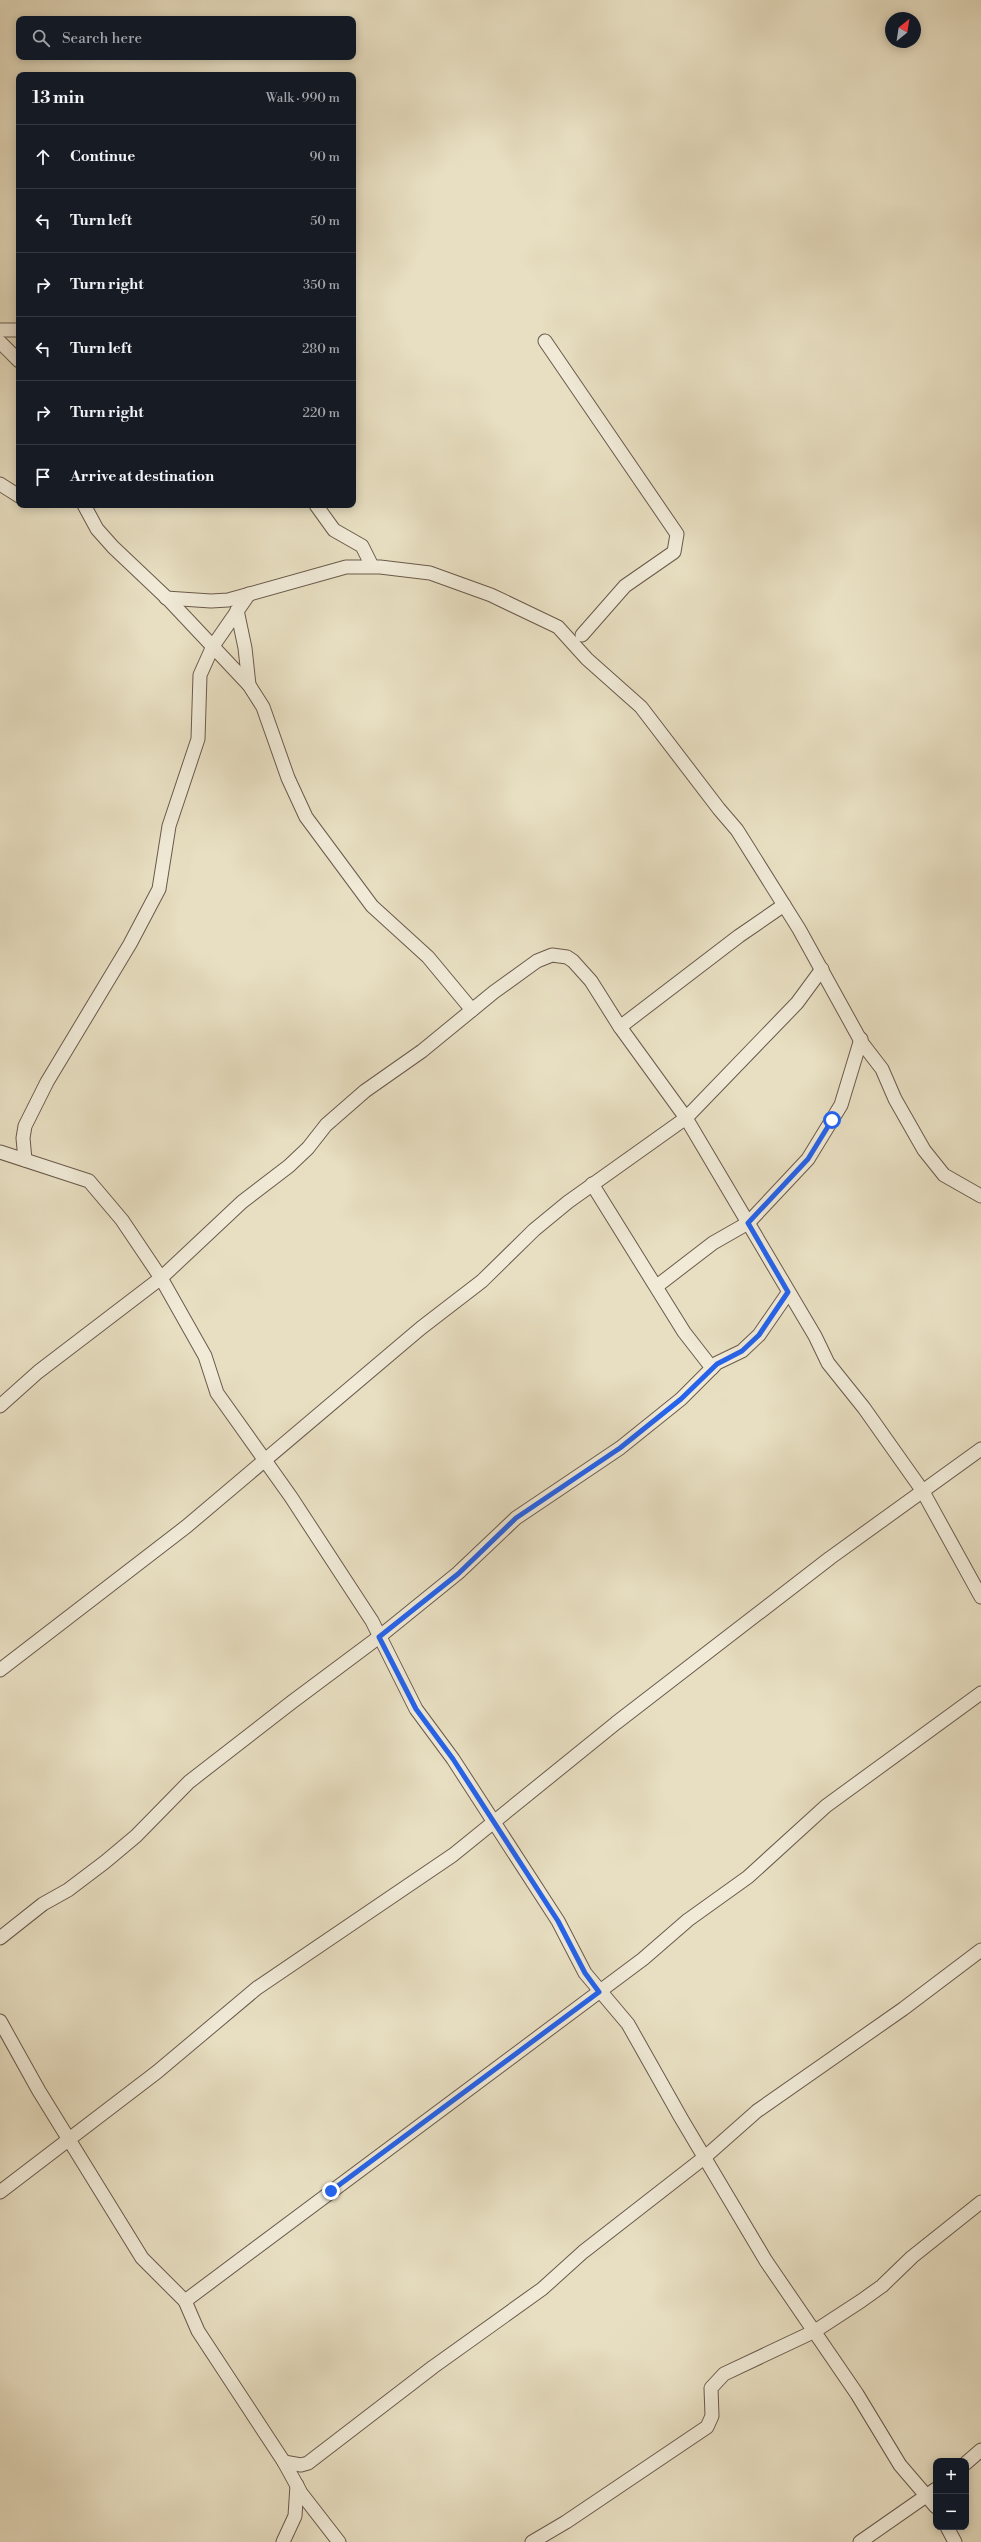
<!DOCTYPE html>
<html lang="en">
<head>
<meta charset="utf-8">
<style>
	body { margin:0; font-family:"Libre Bodoni",serif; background:#20242c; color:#f1f3f6 }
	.controls { position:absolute; right:12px; bottom:12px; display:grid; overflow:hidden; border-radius:8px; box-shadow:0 2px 10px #0003 }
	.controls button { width:36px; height:36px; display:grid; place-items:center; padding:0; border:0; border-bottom:1px solid #363941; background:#171b24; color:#f1f3f6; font:20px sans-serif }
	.compass { position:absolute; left:885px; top:12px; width:36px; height:36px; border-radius:50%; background:#171b24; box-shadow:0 2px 10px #0003; rotate:30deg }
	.stop { position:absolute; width:12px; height:12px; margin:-9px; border:3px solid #2563eb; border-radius:50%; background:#fff }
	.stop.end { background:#2563eb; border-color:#fff; box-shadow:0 1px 4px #0008 }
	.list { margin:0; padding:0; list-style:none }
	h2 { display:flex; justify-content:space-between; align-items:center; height:52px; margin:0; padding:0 16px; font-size:17px }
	h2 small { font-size:13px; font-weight:400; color:#9ea1a6 }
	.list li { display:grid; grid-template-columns:26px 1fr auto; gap:12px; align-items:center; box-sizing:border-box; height:64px; padding:0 16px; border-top:1px solid #363941 }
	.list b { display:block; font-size:15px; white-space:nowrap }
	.list em { font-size:13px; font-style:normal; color:#9ea1a6 }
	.icon { flex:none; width:22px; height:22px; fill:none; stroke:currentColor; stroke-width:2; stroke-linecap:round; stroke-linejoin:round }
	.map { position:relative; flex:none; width:981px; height:2542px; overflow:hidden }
	.search { position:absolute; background:#171b24; box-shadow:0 2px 10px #0003; left:16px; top:16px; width:340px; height:44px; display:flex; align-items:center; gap:10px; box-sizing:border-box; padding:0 14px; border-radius:8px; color:#9ea1a6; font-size:15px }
	.panel { position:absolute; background:#171b24; box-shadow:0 2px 10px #0003; left:16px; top:72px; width:340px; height:436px; border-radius:8px }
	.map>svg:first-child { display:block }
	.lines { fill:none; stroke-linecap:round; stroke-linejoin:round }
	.minor-casing { stroke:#6a5a4c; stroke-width:15 }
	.minor { stroke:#f0ead7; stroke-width:13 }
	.route { stroke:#2563eb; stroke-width:5 }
</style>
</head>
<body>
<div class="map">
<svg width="981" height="2542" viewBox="0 0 981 2542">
	<rect width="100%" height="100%" fill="#e8dfc2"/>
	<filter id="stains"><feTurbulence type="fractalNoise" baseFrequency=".005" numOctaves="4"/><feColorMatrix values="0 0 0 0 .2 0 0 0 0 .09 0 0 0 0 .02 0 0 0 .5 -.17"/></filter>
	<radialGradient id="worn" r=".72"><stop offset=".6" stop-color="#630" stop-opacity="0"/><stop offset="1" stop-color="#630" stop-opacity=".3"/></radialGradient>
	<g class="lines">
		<defs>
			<g id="minor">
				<path d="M0,330H19"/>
				<path d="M545,341L677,534L674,552L625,586L582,635"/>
				<path d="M0,342L19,361"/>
				<path d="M0,484L19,496"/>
				<path d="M84,505L97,529L113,547L170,601L249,685L263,707L288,778L306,817L372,906L428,957L472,1010"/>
				<path d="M316,505L334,530L362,546L372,566"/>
				<path d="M166,598L211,601L228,600L346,567H380L430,573L491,595L558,627L587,659L641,707L719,809L737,830L799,929L862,1043L882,1069L895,1099L924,1150L944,1175L981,1196"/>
				<path d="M237,610L245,648L249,685"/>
				<path d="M620,1027L739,936L784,905"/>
				<path d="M0,1152L89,1181L122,1220L161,1278L205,1356L217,1393L291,1497L372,1621L416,1709L453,1759L558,1921L585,1973L628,2024L681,2118L766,2261L857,2394L900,2465L936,2507"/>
				<path d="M25,1160L23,1138L25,1126L47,1082L130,944L159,889L169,826L198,739L200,675L213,646L249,594"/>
				<path d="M592,1184L684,1332L712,1368"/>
				<path d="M657,1286L713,1243L748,1223L808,1159L841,1105L861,1039"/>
				<path d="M0,1406L38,1372L161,1278L242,1202L289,1166L308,1148L326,1125L365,1091L422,1051L494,992L537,961L552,955L567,957L573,961L591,981L620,1027L686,1118L815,1336L828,1363L864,1408L922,1490L981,1597"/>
				<path d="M0,1670L187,1526L421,1328L482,1281L534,1230L568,1202L686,1118L797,1003L822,969"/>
				<path d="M0,1938L43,1904L68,1890L105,1862L136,1836L189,1782L292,1702L379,1637L458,1573L516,1518L620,1448L681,1399L717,1363L742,1351L759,1335L788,1293"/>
				<path d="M0,2021L39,2091L142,2258L185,2301L198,2331L284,2462L301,2493L339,2542"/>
				<path d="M0,2192L157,2072L257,1988L453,1855L616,1723L830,1558L981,1449"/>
				<path d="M185,2301L643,1959L688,1920L748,1877L826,1806L981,1693"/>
				<path d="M284,2462L301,2465L308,2463L433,2367L542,2289L583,2252L705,2157L757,2111L903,2009L981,1950"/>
				<path d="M966,2463L981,2450"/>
				<path d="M947,2527L955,2542"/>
				<path d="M283,2542L295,2516L297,2485"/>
				<path d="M532,2542L566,2522L707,2427L712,2416L711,2388L724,2374L815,2331L861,2301L882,2286L912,2257L981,2202"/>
				<path d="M860,2542L936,2489"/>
			</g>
		</defs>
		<use href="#minor" class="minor-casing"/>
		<use href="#minor" class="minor"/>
	</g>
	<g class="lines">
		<path class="route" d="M331,2191L599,1992L585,1973L558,1921L453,1759L416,1709L379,1637L458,1574L516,1518L620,1448L681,1399L717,1364L742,1351L759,1335L788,1292L748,1223L808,1159L832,1120"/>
	</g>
	<rect width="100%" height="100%" filter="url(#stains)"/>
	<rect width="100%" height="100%" fill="url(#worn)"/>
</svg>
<div class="controls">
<button>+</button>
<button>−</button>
</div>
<svg class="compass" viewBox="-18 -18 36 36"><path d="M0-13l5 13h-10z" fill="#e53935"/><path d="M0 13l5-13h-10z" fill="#9ea1a6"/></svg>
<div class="stop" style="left:832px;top:1120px"></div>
<div class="stop end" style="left:331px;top:2191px"></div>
<div class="search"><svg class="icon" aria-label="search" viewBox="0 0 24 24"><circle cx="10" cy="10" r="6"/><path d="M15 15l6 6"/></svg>Search here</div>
<section class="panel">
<h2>13 min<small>Walk · 990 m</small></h2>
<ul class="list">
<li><svg class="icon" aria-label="ahead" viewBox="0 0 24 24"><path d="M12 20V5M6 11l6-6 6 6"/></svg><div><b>Continue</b></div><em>90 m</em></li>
<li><svg class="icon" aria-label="left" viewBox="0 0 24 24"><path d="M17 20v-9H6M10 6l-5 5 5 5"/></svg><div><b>Turn left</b></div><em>50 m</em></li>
<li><svg class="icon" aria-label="right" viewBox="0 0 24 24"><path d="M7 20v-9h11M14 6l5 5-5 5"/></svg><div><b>Turn right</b></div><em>350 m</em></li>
<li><svg class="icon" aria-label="left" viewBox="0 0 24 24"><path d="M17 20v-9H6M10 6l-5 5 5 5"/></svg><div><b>Turn left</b></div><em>280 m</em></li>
<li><svg class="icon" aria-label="right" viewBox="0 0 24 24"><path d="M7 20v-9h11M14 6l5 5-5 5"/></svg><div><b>Turn right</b></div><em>220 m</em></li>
<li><svg class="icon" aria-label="arrive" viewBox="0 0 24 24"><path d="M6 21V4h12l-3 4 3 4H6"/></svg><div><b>Arrive at destination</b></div></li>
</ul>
</section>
</div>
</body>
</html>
